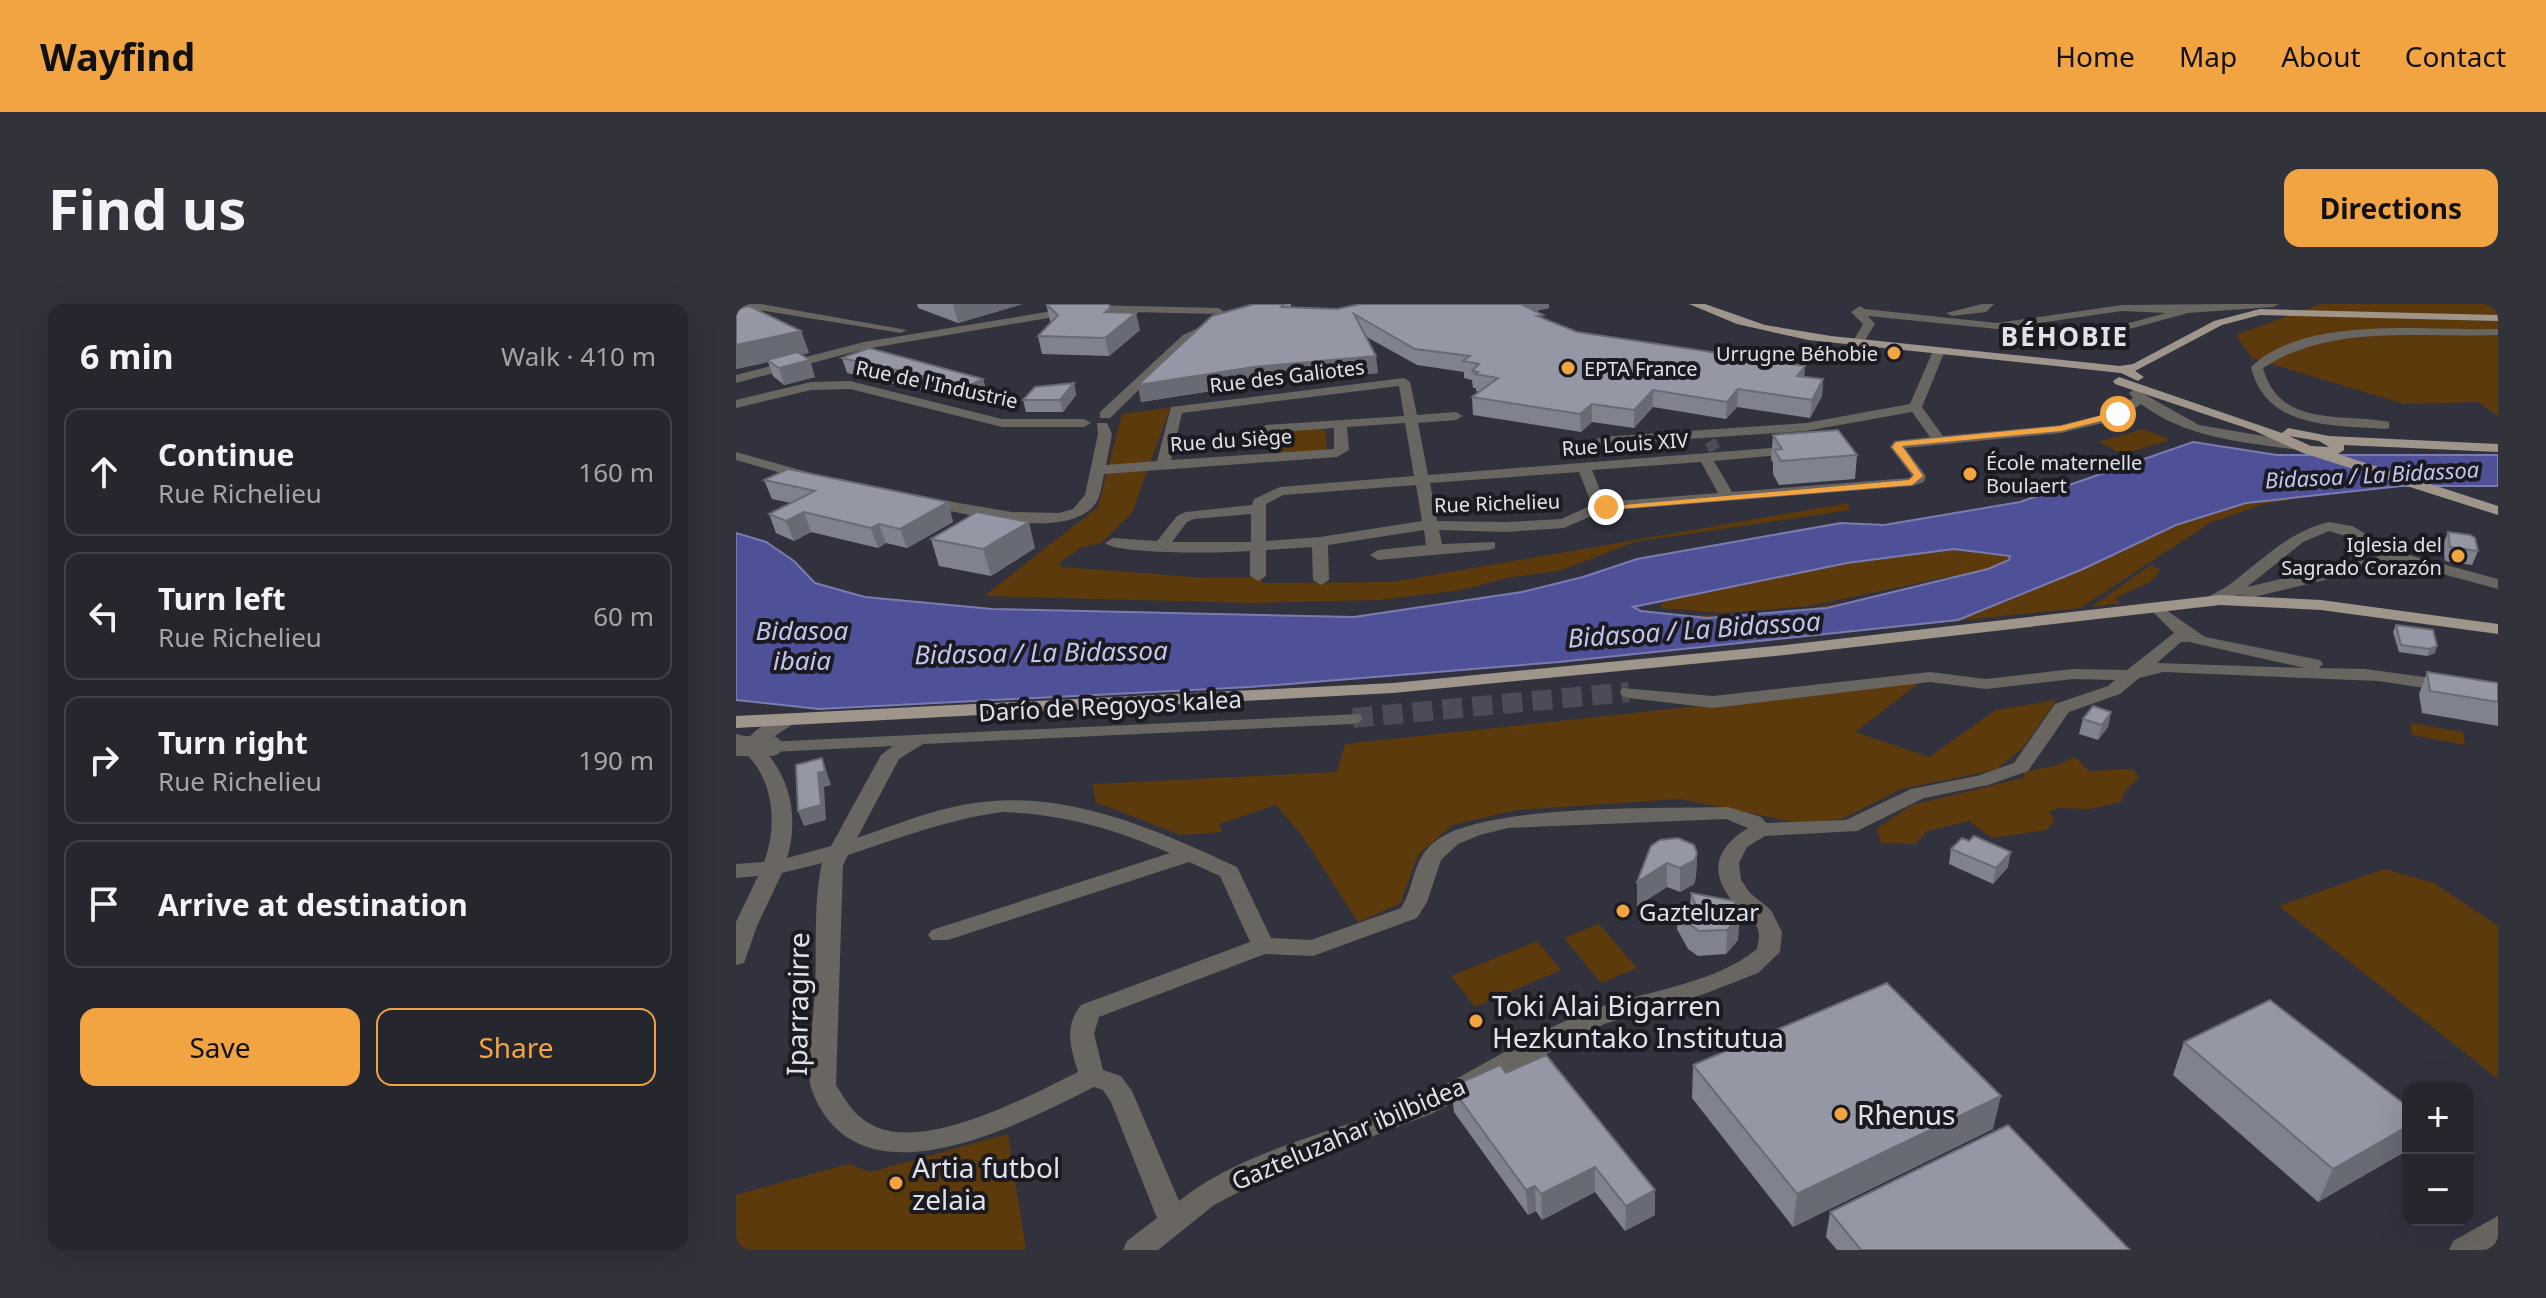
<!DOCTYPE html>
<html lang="en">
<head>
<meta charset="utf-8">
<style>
	body { margin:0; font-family:"Noto Sans",sans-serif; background:#31323a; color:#f1f3f6 }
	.controls { position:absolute; right:24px; bottom:24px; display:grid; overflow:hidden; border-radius:16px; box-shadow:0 8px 32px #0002 }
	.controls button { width:72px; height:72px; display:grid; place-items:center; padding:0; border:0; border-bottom:2px solid #42434a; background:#25262e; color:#f1f3f6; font:40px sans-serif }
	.stop { position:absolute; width:24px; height:24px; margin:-18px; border:6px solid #f3a442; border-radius:50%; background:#fff }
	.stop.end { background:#f3a442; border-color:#fff; box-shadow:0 2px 8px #0008 }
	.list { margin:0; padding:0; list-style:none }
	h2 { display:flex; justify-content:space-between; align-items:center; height:104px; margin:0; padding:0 32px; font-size:34px }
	h2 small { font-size:26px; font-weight:400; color:#a3a5aa }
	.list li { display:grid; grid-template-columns:52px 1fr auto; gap:24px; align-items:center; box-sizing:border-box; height:128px; margin:0 16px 16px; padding:0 16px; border:2px solid #42434a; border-radius:16px }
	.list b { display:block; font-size:30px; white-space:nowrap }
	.list p { margin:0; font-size:26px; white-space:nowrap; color:#a3a5aa }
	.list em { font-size:26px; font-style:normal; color:#a3a5aa }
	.actions { display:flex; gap:16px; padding:24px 32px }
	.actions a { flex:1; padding:18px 0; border:2px solid #f3a442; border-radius:16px; text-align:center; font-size:28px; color:#f3a442 }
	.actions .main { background:#f3a442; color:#111 }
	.icon { flex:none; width:44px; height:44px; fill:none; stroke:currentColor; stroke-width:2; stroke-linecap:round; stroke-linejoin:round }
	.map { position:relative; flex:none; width:1762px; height:946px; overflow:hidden; border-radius:16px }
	header { display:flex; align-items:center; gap:48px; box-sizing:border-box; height:112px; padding:0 40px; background:#f3a442; color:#111 }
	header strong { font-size:38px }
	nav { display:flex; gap:44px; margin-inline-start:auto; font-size:28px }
	.intro { display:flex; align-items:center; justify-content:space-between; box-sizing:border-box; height:192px; padding:0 48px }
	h1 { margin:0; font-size:56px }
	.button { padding:20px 36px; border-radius:16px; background:#f3a442; color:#111; font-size:28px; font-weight:700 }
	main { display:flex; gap:48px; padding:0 48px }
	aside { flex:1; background:#25262e; border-radius:16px; box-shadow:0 8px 32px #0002 }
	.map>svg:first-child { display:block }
	.green { fill:#5d3a0b }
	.water { fill:#4e5098; stroke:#7a7cb0; stroke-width:2; fill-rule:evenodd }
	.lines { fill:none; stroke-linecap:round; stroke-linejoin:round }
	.minor-tunnel-far1 { stroke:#4b4c58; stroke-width:12; stroke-dasharray:12 6; stroke-linecap:butt }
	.minor-tunnel { stroke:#4b4c58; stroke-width:20; stroke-dasharray:20 10; stroke-linecap:butt }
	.minor { fill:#696560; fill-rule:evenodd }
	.major { fill:#9f958b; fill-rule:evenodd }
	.minor-bridge { stroke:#696560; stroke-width:20 }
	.wall { fill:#80828e }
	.shaded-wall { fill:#686a74 }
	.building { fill:#9597a5; stroke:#686a74; stroke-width:2 }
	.route { fill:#f3a442 }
	.poi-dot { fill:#f3a442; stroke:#1a1a20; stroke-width:3 }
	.labels { text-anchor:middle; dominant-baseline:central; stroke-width:8; stroke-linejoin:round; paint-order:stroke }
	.far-poi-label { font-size:20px; fill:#e0e1e9; stroke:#1a1a20; text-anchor:end }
	.far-street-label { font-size:20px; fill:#e0e1e9; stroke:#1a1a20 }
	.far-water-label { font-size:22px; font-style:italic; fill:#c0c5ee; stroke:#1a1a20 }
	.street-label { font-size:24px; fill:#e0e1e9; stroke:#1a1a20 }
	.poi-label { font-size:24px; fill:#e0e1e9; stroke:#1a1a20; text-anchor:start }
	.far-district-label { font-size:26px; font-weight:bold; letter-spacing:2px; fill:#e0e1e9; stroke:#1a1a20 }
	.water-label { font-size:26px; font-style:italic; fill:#c0c5ee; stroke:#1a1a20 }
	.near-street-label { font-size:28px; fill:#e0e1e9; stroke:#1a1a20 }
	.near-poi-label { font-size:28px; fill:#e0e1e9; stroke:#1a1a20; text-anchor:start }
</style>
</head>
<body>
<header>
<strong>Wayfind</strong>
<nav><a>Home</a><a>Map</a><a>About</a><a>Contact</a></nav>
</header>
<div class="intro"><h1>Find us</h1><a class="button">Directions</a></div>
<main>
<aside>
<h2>6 min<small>Walk · 410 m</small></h2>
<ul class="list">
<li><svg class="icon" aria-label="ahead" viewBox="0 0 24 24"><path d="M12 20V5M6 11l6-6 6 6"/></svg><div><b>Continue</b><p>Rue Richelieu</p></div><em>160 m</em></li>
<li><svg class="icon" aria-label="left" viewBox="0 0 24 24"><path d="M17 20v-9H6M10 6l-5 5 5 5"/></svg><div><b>Turn left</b><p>Rue Richelieu</p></div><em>60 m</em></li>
<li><svg class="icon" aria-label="right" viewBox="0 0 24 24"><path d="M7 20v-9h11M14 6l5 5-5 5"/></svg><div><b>Turn right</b><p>Rue Richelieu</p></div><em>190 m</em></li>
<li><svg class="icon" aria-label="arrive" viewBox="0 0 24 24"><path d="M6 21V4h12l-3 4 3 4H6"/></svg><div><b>Arrive at destination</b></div></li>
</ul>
<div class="actions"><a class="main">Save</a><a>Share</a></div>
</aside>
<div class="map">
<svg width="1762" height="946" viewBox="0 0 1762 946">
	<rect width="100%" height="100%" fill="#31323e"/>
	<g class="green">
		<path d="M1585,0H1762V112L1742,98L1668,100L1516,54L1500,31Z"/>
		<path d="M446,102L433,107L396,209L365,239L346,243L323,259L326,263L470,274H524L527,279L656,278L1112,199L1114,206L899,238L823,267L770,274L726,286L643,296L515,299L248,292L362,203L386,110Z"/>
		<path d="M590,123L587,127H590L591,146L543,149L544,127Z"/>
		<path d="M1408,125L1434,136L1387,150L1362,138Z"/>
		<path d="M1609,187L1528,200L1474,219L1344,304L823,358L514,383L83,405L0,396V384L896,302L905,307C1014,320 1117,302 1222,271L1073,302L988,309L925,304V300L936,294L1141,254L1218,245L1266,249L1391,215Z"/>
		<path d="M1415,261L1425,266L1414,278L1379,294L1385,299L1355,303Z"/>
		<path d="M1178,379H1183L1119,428L1193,453L1260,406L1320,396L1287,444L1259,466L1165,485L1108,514L1068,520L944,495L780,506L716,521L682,551L664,600L622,618L567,533L540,501L483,520L486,528L445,531L359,498L357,480L601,468L609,440Z"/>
		<path d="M1675,419L1727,428L1729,441L1676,431Z"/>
		<path d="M1339,453L1353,467L1397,465L1403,474L1389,487L1385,498L1354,505L1322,504L1313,508L1319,517L1310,526L1256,534L1233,517L1191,527L1180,540L1145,539L1141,524L1176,501L1282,475L1288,473V468L1322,461Z"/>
		<path d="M1648,565L1698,579L1762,622V775L1543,602Z"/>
		<path d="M863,620L901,664L865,679L828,634Z"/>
		<path d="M801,637L825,666L739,703L715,672Z"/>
		<path d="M272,830L290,946H0V891L112,860L134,868Z"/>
	</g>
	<path class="water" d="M1457,138L1541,151H1762V182H1665L1510,199L1440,221L1347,265L1222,316L823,358L514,383L83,405L0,396V229L30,238L58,257L79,279L129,293L256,305L618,313L786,288L847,273L901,255L1105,219L1148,221L1284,198ZM1218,245L1274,252L1273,256L1252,265L1091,304L971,314L905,307L897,303L1111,259Z"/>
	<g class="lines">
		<path class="minor-tunnel-far1" d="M974,137L979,146"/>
		<path class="minor-tunnel" d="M617,414L893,388"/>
		<g class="minor">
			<path d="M0,0H25L171,26L165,29L4,3Z"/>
			<path d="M514,0H529L455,35L374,114H364V108L447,31Z"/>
			<path d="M1246,0H1258L1250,8L1216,12L1210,9Z"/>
			<path d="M1490,0H1543L1537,3L1452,9L1386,27L1382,26V22L1430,9L1386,7L1261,25L1132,12L1139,20L1126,41L1122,43L1116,39L1127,20L1115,8L1124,2L1129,5L1261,19L1386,1Z"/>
			<path d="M353,1L482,4L488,7L482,10L353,7L129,45L0,79V71L128,38Z"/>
			<path d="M1762,25V31C1684,34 1595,19 1527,64C1543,124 1606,109 1653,118V124L1648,125C1596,121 1530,125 1515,63C1569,10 1692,27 1762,25Z"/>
			<path d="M1202,45L1208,49L1186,103L1207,132L1325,121L1373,109L1397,94L1393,89L1399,85L1463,121L1563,138L1570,142L1563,146C1507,138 1452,135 1405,100L1383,115L1325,129L1169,144L1190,172L1188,178L1176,182L867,207L828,224L770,228L703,226L706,240L759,238V244L753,246L642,256L634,251L642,246L690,241L688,226L592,241L593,276L585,281L577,276L576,243L530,246V272L522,277L514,272V247C491,249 383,251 369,239L377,234L421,237L441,212L450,208L516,201L518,195L544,183L678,172L669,119L611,123L613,146L601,153L368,170C366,179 365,191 360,199C332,239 227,209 187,201L180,197L187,193L276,208L323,209L337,205L349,191L362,130L361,119H371L376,130L370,161L421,157L435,103L668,74L674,78L681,111L720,108L727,112L720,116L682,119L692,171L1060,142L1065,143V149L978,157L996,188L1173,174L1176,172L1154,143L1158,137L1194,133L1176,108L1070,127L865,141L858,137L865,133L1070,119L1174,100L1196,49ZM663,82L668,112L530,121L523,125L530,129L598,124V145L435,156L446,109ZM965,158L982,189L869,198L856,166ZM843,168L856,201L825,215L770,218L701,217L694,179ZM680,181L686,217L584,233L530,237V200L547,191ZM515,210V238H436L451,218L458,215Z"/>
			<path d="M114,77L266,115H348L355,119L348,123H266L114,85L75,86L0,104V96L75,78Z"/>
			<path d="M0,148L78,170L80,173L73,177L0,156Z"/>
			<path d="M1593,218L1616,222L1662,248L1762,275V285L1659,257L1655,260L1518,293L1501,291L1475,302L1467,297C1474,290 1485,287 1493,281C1525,257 1553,227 1593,218ZM1593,227L1626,237L1646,251L1511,283L1567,238Z"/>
			<path d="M1423,301L1469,333L1584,356L1587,360L1583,364L1629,365L1762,383V395L1642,377L1427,368L1403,374L1384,390L1333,408L1292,467L1252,481L1188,494L1121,527L1029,532L1011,543L1003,559L1005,576L1014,589L1035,606L1046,628L1044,648L1022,669L968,690L868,720L695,810L538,870L478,901L422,946H387L391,937L421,914L375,798L367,786L358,783C282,821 119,908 75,784C70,768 78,707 79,687C81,646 77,599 86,559L46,569L21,622L8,659L0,661V618L22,572L0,574V560L28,558C43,519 37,466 0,442V430L13,433C24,422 44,408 61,412L63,416L30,438L624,410L626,414L624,418L617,420L187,440L163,455L121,534C156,522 190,508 226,501C324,482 414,523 501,563L535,634L575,636L665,604C679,582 676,557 697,539C742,499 927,505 992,503L1025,513L1030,519L1110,516L1175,485L1241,472L1278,459L1319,400L1372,382L1379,376L1337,375L1250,385L1194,378L977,404L893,394L886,392L884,388L886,384L977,392L1194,368L1250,375L1337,365L1391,366L1438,329L1415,306ZM1445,338H1453L1569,364L1421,359ZM27,441L29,446L36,448L157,442L145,451L95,542L51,554C63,515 55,472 25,443ZM267,508C328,510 379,525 434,549L196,626L192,631L196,636H212L453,558L484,572L514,638L345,701C328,723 334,742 342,768C293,792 197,844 143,824C121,816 111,799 100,781L107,561L112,551C164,534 212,515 267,508ZM990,515L1012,524C980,544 972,567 997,598C1005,608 1019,612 1022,626C1024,631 1022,639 1021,645C974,683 906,686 851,708C790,731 736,770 677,796C600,829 510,844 443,897L396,787L385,772L367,766L358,730L363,713L529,650L577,652L681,614L691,598L705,556L722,540L744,531L772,524Z"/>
			<path d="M1762,912V939L1751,946H1713L1717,937Z"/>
		</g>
		<g class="major">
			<path d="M953,0H969L1029,21L1095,32L1384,62L1397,60L1478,17L1524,5L1762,11V17L1524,11L1486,21L1399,67L1408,73L1402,77L1385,69L1072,36L1001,20Z"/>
			<path d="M1383,73L1546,129L1552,124L1593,132L1762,140V148L1608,141V146L1602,150L1762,202V211L1567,149L1519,127L1379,80L1377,77ZM1553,132L1583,137L1593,143L1575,142Z"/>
			<path d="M1484,291L1585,296L1762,320V330L1585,306L1484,301L1049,351L657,389L0,424V412L657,379L1049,341Z"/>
		</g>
		<path class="minor-bridge" d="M0,442H36"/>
	</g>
	<g class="wall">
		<path d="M181,0H287L222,19L182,4Z"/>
		<path d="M310,0L376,8L404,26L373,52L306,50L302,32L315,18L314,17Z"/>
		<path d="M518,0H555V3L601,5L813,4L799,7L807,14L841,28L1068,72L1087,75L1086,92L1074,114L1001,103L990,115L917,103L898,124L856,118L845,128L737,111L736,93L743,88L740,87V84H737L736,76L728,74V68L681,61L629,32L642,69L520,80L405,98L402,81Z"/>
		<path d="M0,5L65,27L73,49L65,50L79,73L48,81L37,72L32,58L0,65Z"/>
		<path d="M106,54L247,75L251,91L236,98L111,69Z"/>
		<path d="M338,79L340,91L327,108H290L287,96Z"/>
		<path d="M1037,131L1121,151L1119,175L1043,181L1037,170V159L1035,155Z"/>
		<path d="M28,176L212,198L217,218L171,244L150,239L142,244L75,228L58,237L40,229L33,210L55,199L36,195Z"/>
		<path d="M1712,228L1742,247L1736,261L1709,257L1707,241Z"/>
		<path d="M195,235L299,244L255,272L203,262Z"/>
		<path d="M1660,321L1699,349L1691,352L1663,348L1657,328Z"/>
		<path d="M1691,368L1762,379V422L1686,409L1683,390Z"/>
		<path d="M1375,408L1372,423L1362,436L1343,430L1347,415Z"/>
		<path d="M915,542L961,549L960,572L958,580L944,588L931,583L901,602Z"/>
		<path d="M1215,545L1272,563L1257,580L1213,560Z"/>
		<path d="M955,589L1002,636L990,650L962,652L952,645L941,625L942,601L954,604Z"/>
		<path d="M1448,738L1670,847L1582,898L1437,771Z"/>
		<path d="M957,761L1257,825L1057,923L956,794Z"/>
		<path d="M770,769L919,911L889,927L859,888L806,916L800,907L792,911L718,808L715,783Z"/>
		<path d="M1094,908L1394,946H1101L1090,933Z"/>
	</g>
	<g class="shaded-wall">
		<path d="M217,0H287L222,19Z"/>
		<path d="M777,0H813V4L778,12Z"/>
		<path d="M400,9L404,26L373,52L369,34Z"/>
		<path d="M65,27L73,49L33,57L31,56L32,58L0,65V41Z"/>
		<path d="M640,52L642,69L520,80L405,98L402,81L518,63Z"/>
		<path d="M74,56L79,73L48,81L43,64Z"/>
		<path d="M1069,62L1068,79L1061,72Z"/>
		<path d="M247,75L251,91L236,98L232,82Z"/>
		<path d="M1087,75L1086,92L1074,114L1076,96Z"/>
		<path d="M338,79L340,91L327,108L324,96Z"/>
		<path d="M1002,85L1001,103L990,115L991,98Z"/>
		<path d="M917,86V103L898,124V106Z"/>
		<path d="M856,100V118L845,128L844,110Z"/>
		<path d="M212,198L217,218L171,244L164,225Z"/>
		<path d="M68,208L75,228L58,237L50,217Z"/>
		<path d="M293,218L299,244L255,272L247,245Z"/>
		<path d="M143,220L150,239L142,244L135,224Z"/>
		<path d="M1701,342L1699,349L1691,352L1694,345Z"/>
		<path d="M1375,408L1372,423L1362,436L1366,421Z"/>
		<path d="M86,454L95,481L88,483L90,516L68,522L62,507Z"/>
		<path d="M1275,548L1272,563L1257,580L1260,564Z"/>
		<path d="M961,549L960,572L958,580L944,588V564Z"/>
		<path d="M931,559V583L901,602V578Z"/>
		<path d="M1004,612L1002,636L990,650L991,626Z"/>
		<path d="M1265,792L1257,825L1057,923L1061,890Z"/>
		<path d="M1672,822V843L1670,847L1582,898L1597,865Z"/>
		<path d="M859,863V888L806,916L805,890Z"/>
		<path d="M799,882L800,907L792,911L790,886Z"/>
		<path d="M919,886V911L889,927L890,902Z"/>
	</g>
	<g class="building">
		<path d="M310,0H372L375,3L369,8L400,9L369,34L302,32L322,11Z"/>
		<path d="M518,0H548L545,3L601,5L625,0H785L807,11L801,12L841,28L1069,62L1061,72L1087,75L1076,96L1002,85L991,98L917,86L898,106L856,100L844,110L736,93L762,74L739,70L742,68L736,67L743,60L727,57L734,52L679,45L618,10L640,52L518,63L402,81L476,12Z"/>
		<path d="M13,2L65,27L0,41V5Z"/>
		<path d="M133,44L247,75L232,82L106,54Z"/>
		<path d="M61,48L74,56L43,64L31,56Z"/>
		<path d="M338,79L324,96H287L299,83Z"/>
		<path d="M1102,126L1121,151L1045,157L1038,146L1046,145L1037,131Z"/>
		<path d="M52,165L212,198L164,225L143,220L135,224L68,208L50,217L33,210L79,187L28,176Z"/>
		<path d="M241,208L293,218L247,245L195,235Z"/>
		<path d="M1712,228L1734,231L1739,234L1742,247L1714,243Z"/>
		<path d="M1660,321L1697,326L1701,342L1694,345L1665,341Z"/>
		<path d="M1691,368L1762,379V398L1694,387Z"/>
		<path d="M1357,402L1375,408L1366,421L1347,415Z"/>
		<path d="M86,454L89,467L82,469L85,501L62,507L60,461Z"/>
		<path d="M1238,532L1275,548L1260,564L1215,545L1226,534L1233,537Z"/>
		<path d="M942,534L958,541L961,549L959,556L944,564L931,559L901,578L915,542L924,536Z"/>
		<path d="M955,589L998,597L1004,612L991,626L963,627L953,620L942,601L961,605Z"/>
		<path d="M1151,679L1265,792L1061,890L957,761Z"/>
		<path d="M1534,696L1672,803V822L1597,865L1448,738Z"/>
		<path d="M810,751L919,886L890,902L859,863L805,890L799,882L790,886L715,783L764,761L770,769Z"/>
		<path d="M1272,821L1394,946H1125L1094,908Z"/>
	</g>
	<path class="route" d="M1382,107L1385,112L1325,127L1166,142L1187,172L1176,181L870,206L865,203L1173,176L1178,171L1156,143L1160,138L1325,122Z"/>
	<g class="poi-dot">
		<circle cx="1158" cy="49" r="8"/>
		<circle cx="832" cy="64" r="8"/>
		<circle cx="1234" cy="170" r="8"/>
		<circle cx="1722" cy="252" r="8"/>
		<circle cx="887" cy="607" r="8"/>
		<circle cx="740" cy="717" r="8"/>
		<circle cx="1105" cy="810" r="8"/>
		<circle cx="160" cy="879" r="8"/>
	</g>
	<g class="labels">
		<g class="far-poi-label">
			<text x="1142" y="49">Urrugne Béhobie</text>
			<text x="848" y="64" text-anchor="start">EPTA France</text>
			<text x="1250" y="158" text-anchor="start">École maternelle<tspan x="1250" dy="23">Boulaert</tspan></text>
			<text x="1706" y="240">Iglesia del<tspan x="1706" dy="23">Sagrado Corazón</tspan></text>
		</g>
		<g class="far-street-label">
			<text transform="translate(551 72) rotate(-7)">Rue des Galiotes</text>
			<text transform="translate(201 80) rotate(12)">Rue de l'Industrie</text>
			<text transform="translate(495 136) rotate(-4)">Rue du Siège</text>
			<text transform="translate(889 140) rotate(-4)">Rue Louis XIV</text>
			<text transform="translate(761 199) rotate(-2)">Rue Richelieu</text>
		</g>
		<g class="far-water-label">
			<text transform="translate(1636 170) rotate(-3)">Bidasoa / La Bidassoa</text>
		</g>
		<g class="street-label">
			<text transform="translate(374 401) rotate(-3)">Darío de Regoyos kalea</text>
			<text transform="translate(612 829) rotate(-23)">Gazteluzahar ibilbidea</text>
		</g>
		<g class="poi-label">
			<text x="903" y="607">Gazteluzar</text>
		</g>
		<g class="far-district-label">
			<text x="1329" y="32">BÉHOBIE</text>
		</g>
		<g class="water-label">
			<text transform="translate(958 325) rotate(-4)">Bidasoa / La Bidassoa</text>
			<text x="66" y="326">Bidasoa<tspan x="66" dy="30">ibaia</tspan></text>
			<text transform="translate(305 348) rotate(-1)">Bidasoa / La Bidassoa</text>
		</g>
		<g class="near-street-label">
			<text transform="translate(61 700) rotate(-89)">Iparragirre</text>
		</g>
		<g class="near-poi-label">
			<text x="756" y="701">Toki Alai Bigarren<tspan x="756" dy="32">Hezkuntako Institutua</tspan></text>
			<text x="1121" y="810">Rhenus</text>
			<text x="176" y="863">Artia futbol<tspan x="176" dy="32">zelaia</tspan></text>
		</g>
	</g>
</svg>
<div class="controls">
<button>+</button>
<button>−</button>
</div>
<div class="stop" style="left:1382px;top:110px"></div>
<div class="stop end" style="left:870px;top:203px"></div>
</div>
</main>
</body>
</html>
